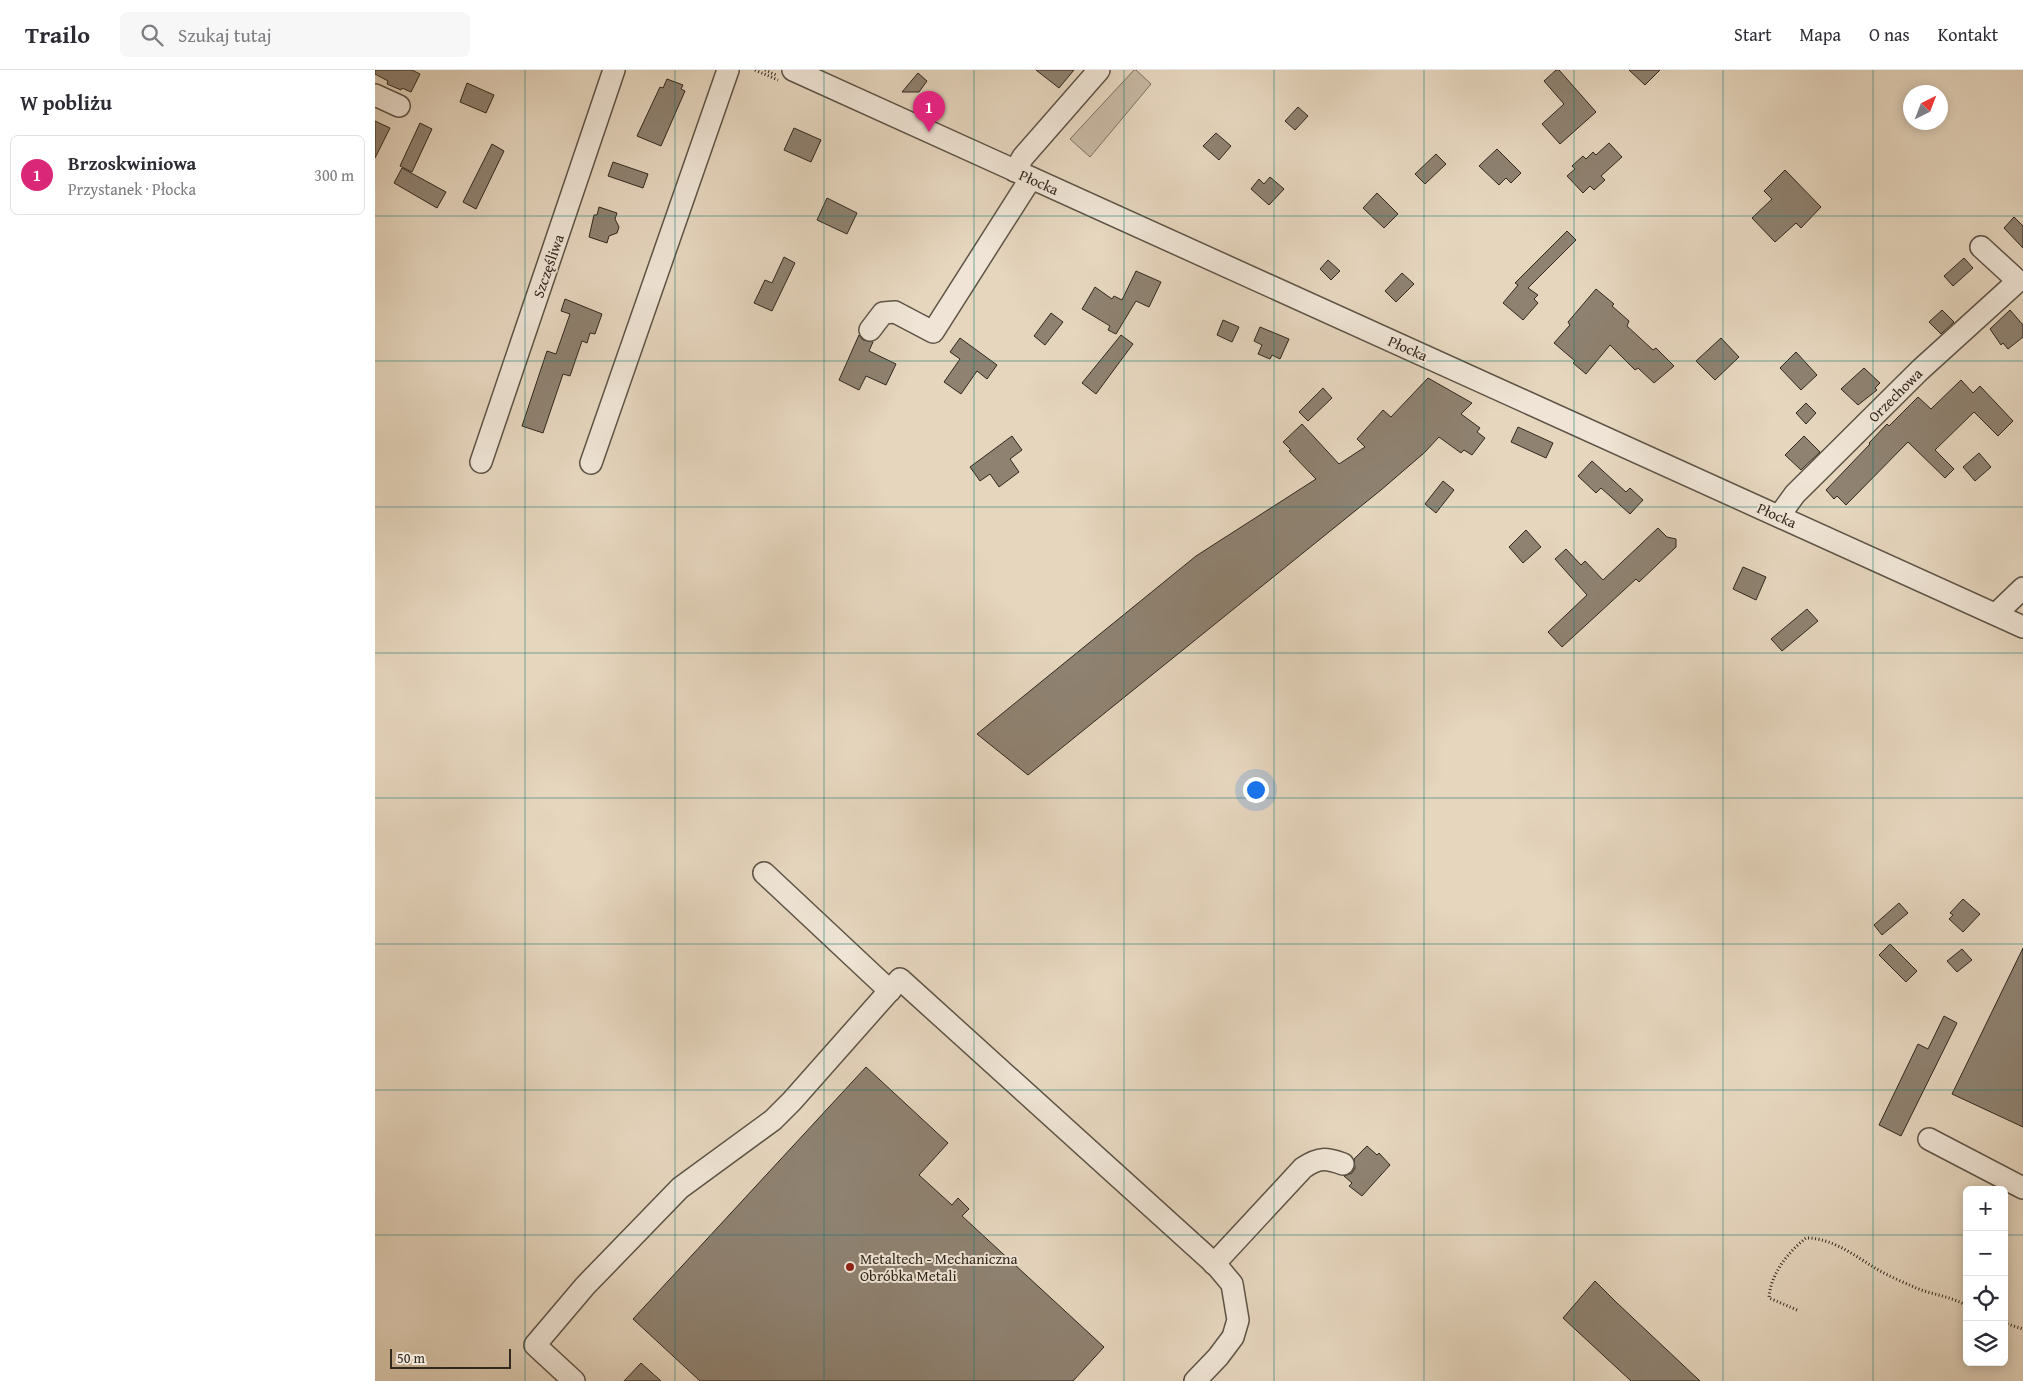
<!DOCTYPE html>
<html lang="pl">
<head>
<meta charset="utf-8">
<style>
	body { margin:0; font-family:"Gentium Book Plus",serif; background:#f7f7f7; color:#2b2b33 }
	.controls { position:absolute; right:15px; bottom:15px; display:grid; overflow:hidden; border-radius:8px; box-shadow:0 2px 12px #0003 }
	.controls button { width:45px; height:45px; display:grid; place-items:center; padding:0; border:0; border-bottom:1px solid #e1e1e2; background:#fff; color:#2b2b33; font:25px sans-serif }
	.compass { position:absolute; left:1528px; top:15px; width:45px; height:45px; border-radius:50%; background:#fff; box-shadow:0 2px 12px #0003; rotate:42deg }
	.scale { position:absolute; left:15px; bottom:12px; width:121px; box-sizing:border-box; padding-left:5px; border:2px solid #31281e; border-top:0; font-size:14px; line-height:18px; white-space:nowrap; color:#31281e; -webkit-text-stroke:4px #efe4d5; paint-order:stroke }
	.you { position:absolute; left:880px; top:719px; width:18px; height:18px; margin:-12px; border:4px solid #fff; border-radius:50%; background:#1a73e8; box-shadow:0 0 0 8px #1a73e833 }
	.badge { display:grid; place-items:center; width:32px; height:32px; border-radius:50%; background:#db2777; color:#fff; font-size:16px; font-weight:700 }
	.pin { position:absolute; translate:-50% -41px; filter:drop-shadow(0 1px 2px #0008) }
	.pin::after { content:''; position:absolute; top:26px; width:18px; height:15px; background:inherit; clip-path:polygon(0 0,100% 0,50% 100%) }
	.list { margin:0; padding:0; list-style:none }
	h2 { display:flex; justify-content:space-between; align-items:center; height:65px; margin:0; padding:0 20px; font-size:21px }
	h2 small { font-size:16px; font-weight:400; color:#7c7c81 }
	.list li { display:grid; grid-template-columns:32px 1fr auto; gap:15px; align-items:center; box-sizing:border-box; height:80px; margin:0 10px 10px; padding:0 10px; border:1px solid #e1e1e2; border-radius:8px }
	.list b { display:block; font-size:19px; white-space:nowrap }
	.list p { margin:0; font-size:16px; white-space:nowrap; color:#7c7c81 }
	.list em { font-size:16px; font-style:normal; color:#7c7c81 }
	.icon { flex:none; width:28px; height:28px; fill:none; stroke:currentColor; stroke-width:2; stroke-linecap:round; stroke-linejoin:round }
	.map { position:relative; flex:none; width:1648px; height:1311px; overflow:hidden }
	header { display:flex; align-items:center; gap:30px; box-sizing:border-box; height:70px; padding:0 25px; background:#fff; border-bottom:1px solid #e1e1e2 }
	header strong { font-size:24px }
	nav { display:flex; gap:28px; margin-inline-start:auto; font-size:18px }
	.search { width:350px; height:45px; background:#f7f7f7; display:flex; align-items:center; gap:12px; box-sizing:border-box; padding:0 18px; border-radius:8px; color:#7c7c81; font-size:19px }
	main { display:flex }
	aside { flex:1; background:#fff }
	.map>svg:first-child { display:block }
	.green { fill:#c7b8a3; stroke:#7c7060 }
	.building { fill:#8f8271; stroke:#31281e }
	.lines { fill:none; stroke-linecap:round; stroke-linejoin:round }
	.minor-casing { stroke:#5e5446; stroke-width:24 }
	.path { stroke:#31281e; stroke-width:3; stroke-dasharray:1 2.5; stroke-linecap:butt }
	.minor { stroke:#efe4d5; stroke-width:21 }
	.grid { fill:none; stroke:#0f766e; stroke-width:1; stroke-opacity:0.55 }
	.poi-dot { fill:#8f2418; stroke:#efe4d5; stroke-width:2 }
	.labels { text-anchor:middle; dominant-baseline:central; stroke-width:4; stroke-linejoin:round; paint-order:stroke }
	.street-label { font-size:15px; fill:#31281e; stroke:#efe4d5 }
	.poi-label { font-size:15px; fill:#31281e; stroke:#efe4d5; text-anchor:start }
</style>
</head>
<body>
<header>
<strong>Trailo</strong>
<div class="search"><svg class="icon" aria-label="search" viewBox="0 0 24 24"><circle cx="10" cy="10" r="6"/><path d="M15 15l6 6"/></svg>Szukaj tutaj</div>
<nav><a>Start</a><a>Mapa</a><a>O nas</a><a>Kontakt</a></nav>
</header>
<main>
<aside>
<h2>W pobliżu<small></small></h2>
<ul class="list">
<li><span class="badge">1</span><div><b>Brzoskwiniowa</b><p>Przystanek · Płocka</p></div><em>300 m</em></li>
</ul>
</aside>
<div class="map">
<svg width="1648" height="1311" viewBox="0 0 1648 1311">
	<rect width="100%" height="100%" fill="#e6d6be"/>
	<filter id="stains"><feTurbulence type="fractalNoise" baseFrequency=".004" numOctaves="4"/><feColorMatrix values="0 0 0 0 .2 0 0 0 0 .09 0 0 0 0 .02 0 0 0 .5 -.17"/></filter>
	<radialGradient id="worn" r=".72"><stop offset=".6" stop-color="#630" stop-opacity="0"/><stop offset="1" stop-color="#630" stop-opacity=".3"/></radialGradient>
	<path class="green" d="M759,0H761L776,14L715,87L695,69Z"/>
	<g class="building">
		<path d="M0,0H37L45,4L36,22L27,18L26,20L12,14L13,11L0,4Z"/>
		<path d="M661,0H699L684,18Z"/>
		<path d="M1181,0H1184L1221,42L1185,74L1167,54L1189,34L1169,11Z"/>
		<path d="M1254,0H1285L1270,15Z"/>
		<path d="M543,3L552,11L544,22H527Z"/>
		<path d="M292,9L308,15L306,19L310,21L286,76L262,66L285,17L288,18Z"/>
		<path d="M92,13L119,25L111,43L85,32Z"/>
		<path d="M923,37L933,46L920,60L910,51Z"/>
		<path d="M0,51L15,58L0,88Z"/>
		<path d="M45,53L57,59L37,102L25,96Z"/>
		<path d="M419,58L446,70L436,92L409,80Z"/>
		<path d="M841,63L856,76L844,90L828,76Z"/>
		<path d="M1234,73L1247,87L1226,106L1230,110L1219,120L1215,116L1208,123L1192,106L1200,99L1197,96L1208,86L1211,89L1218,82L1221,85Z"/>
		<path d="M117,74L129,81L101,139L88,132Z"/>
		<path d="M1122,79L1146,103L1136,113L1131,108L1124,115L1104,96Z"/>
		<path d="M1061,84L1071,94L1050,114L1040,104Z"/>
		<path d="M238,92L273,104L268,118L233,106Z"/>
		<path d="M27,98L71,122L62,138L19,113Z"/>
		<path d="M1410,100L1446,137L1426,158L1421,153L1400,172L1377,148L1397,129L1389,121Z"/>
		<path d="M895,107L909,119L894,135L876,119L884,109L889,114Z"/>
		<path d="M1002,123L1023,144L1009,158L988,138Z"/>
		<path d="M452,128L482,143L472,164L442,150Z"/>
		<path d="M224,137L242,143L240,149L244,157L242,163L234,166L232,173L214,167L219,145H222Z"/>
		<path d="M1639,147L1648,156V178L1629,158Z"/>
		<path d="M1192,161L1201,170L1153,218L1163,225L1159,229L1163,233L1148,250L1128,233L1143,215L1140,213Z"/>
		<path d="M409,187L420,193L397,241L379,233L390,210L397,213Z"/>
		<path d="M1589,188L1598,198L1578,216L1569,206Z"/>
		<path d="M953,190L965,201L956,210L945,199Z"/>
		<path d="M761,201L786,212L774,237L761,231L741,264L733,260L735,256L707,239L720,217L737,229L739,226L747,230Z"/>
		<path d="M1027,203L1039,214L1021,232L1010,221Z"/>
		<path d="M1221,219L1239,234L1237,236L1254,251L1252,256L1278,280L1281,278L1299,296L1279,313L1263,298L1260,300L1235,275L1211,304L1198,293L1200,291L1179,273L1195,255L1193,252Z"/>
		<path d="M190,229L227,244L220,264L215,263L212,273L207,271L195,306L188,304L168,363L147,356L172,281L181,284L195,244L186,241Z"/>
		<path d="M1567,240L1579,252L1566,264L1554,252Z"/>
		<path d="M1635,240L1648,255V267L1633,279L1628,273L1626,275L1615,259Z"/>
		<path d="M676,243L688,252L670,275L659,266Z"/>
		<path d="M848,250L864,257L857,272L842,265Z"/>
		<path d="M885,257L914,269L905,289L897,285L895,289L883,284L887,275L879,271Z"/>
		<path d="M484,265L488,270L498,272L494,281L521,294L511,315L491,306L484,320L464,310Z"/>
		<path d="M746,265L758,274L721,324L707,313Z"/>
		<path d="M585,268L622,295L612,309L602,301L586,324L569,312L585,289L575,282Z"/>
		<path d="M1346,268L1364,287L1340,310L1321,291Z"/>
		<path d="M1421,282L1442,305L1426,320L1405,298Z"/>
		<path d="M1489,298L1505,313L1500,318L1502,320L1483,335L1466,319Z"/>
		<path d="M1053,308L1097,333L1086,344L1105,358L1102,362L1110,368L1097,385L1089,380L1086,383L1064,367L1049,383L1006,420L653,705L602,664L821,486L941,409L914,381L916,380L908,372L927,354L964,394L990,377L982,369L1008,340L1016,347Z"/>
		<path d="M1586,310L1598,323L1605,316L1638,351L1623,366L1599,342L1560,380L1579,399L1570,408L1533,372L1471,435L1462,426L1459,429L1451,420L1495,374L1494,373L1512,354L1514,356L1543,327L1556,339Z"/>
		<path d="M948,318L957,328L933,351L924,342Z"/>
		<path d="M1431,333L1441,343L1431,354L1421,343Z"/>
		<path d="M1143,357L1178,373L1171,388L1136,372Z"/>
		<path d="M637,366L647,380L635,389L644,402L624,417L615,404L605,411L595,397Z"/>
		<path d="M1429,366L1445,382L1426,400L1410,385Z"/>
		<path d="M1604,383L1616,397L1600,411L1588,397Z"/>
		<path d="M1217,391L1251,422L1255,418L1268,430L1255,444L1226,418L1221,423L1203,406Z"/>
		<path d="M1068,411L1079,420L1061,443L1050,434Z"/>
		<path d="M1283,458L1292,467L1301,469V477L1264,512L1261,509L1187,577L1173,562L1212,525L1180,489L1191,479L1206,495L1210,491L1228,510Z"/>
		<path d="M1151,460L1166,477L1148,493L1134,477Z"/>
		<path d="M1368,497L1391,507L1381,530L1358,519Z"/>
		<path d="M1432,539L1443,551L1407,581L1396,569Z"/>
		<path d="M1588,829L1605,844L1588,862L1574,849L1578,845L1575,843Z"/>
		<path d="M1524,833L1533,843L1507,865L1499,855Z"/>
		<path d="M1515,874L1542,901L1531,912L1504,885Z"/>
		<path d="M1648,878V1057L1577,1024Z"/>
		<path d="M1587,879L1597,890L1582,902L1572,891Z"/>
		<path d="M1569,946L1582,953L1526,1066L1504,1055L1543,974L1553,979Z"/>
		<path d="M491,997L573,1073L544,1105L577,1135L583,1128L594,1139L587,1146L729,1277L698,1311H325L258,1249Z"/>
		<path d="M992,1076L1002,1085L1004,1083L1015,1095L987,1126L974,1116L977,1113L969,1106L977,1103L980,1098L979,1089Z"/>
		<path d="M1220,1211L1241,1232L1325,1311H1256L1188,1248Z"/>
		<path d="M266,1293L286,1311H249Z"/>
	</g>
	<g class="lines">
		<defs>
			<g id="minor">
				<path d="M418,0L1648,557"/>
				<path d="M0,25L24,36"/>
				<path d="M640,101L648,87L724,0"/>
				<path d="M495,260L508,243L520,242L558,262L656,108"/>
				<path d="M106,392L239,0"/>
				<path d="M216,393L353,0"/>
				<path d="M1404,446L1420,424L1545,300L1643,211L1606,177"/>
				<path d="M1621,544L1648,518"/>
				<path d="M389,803L515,921"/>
				<path d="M1554,1069L1648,1118"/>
				<path d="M839,1194L928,1098C944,1087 951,1088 968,1094"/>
				<path d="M199,1311L160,1275L210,1216L305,1118L398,1050L417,1031L525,909L842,1196L857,1214L863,1250L858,1267L843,1287L820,1311"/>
			</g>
		</defs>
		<use href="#minor" class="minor-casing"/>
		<g class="path">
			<path d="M380,0L403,10"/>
			<path d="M390,0L401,5"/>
			<path d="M1422,1240L1394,1228C1395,1205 1413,1182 1431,1168C1457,1168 1479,1185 1500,1198C1513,1206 1528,1212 1541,1218C1558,1225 1576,1226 1592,1236"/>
			<path d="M1629,1253L1648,1259"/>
		</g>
		<use href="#minor" class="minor"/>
	</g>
	<path class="grid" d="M150,0V1311M300,0V1311M449,0V1311M599,0V1311M749,0V1311M899,0V1311M1049,0V1311M1199,0V1311M1348,0V1311M1498,0V1311M0,146H1648M0,291H1648M0,437H1648M0,583H1648M0,728H1648M0,874H1648M0,1020H1648M0,1165H1592M1629,1165H1648"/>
	<circle class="poi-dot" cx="475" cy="1197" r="5"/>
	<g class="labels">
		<g class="street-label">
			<text transform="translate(664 112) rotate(24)">Płocka</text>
			<text transform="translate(173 196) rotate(-71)">Szczęśliwa</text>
			<text transform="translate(1033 278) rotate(24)">Płocka</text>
			<text transform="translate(1520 325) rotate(-45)">Orzechowa</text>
			<text transform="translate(1402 445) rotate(24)">Płocka</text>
		</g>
		<g class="poi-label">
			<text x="485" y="1188">Metaltech - Mechaniczna<tspan x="485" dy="17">Obróbka Metali</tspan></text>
		</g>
	</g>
	<rect width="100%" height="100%" filter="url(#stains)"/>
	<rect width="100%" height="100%" fill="url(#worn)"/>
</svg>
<div class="controls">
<button>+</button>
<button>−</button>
<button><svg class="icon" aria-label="locate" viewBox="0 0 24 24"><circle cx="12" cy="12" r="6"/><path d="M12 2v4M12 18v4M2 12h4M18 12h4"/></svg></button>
<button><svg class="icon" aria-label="layers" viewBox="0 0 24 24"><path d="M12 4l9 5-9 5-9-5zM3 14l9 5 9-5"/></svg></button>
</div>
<svg class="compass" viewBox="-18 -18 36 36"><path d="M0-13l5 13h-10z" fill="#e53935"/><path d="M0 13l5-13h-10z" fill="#7c7c81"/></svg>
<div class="scale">50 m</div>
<div class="you"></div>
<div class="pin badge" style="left:554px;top:62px">1</div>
</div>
</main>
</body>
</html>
